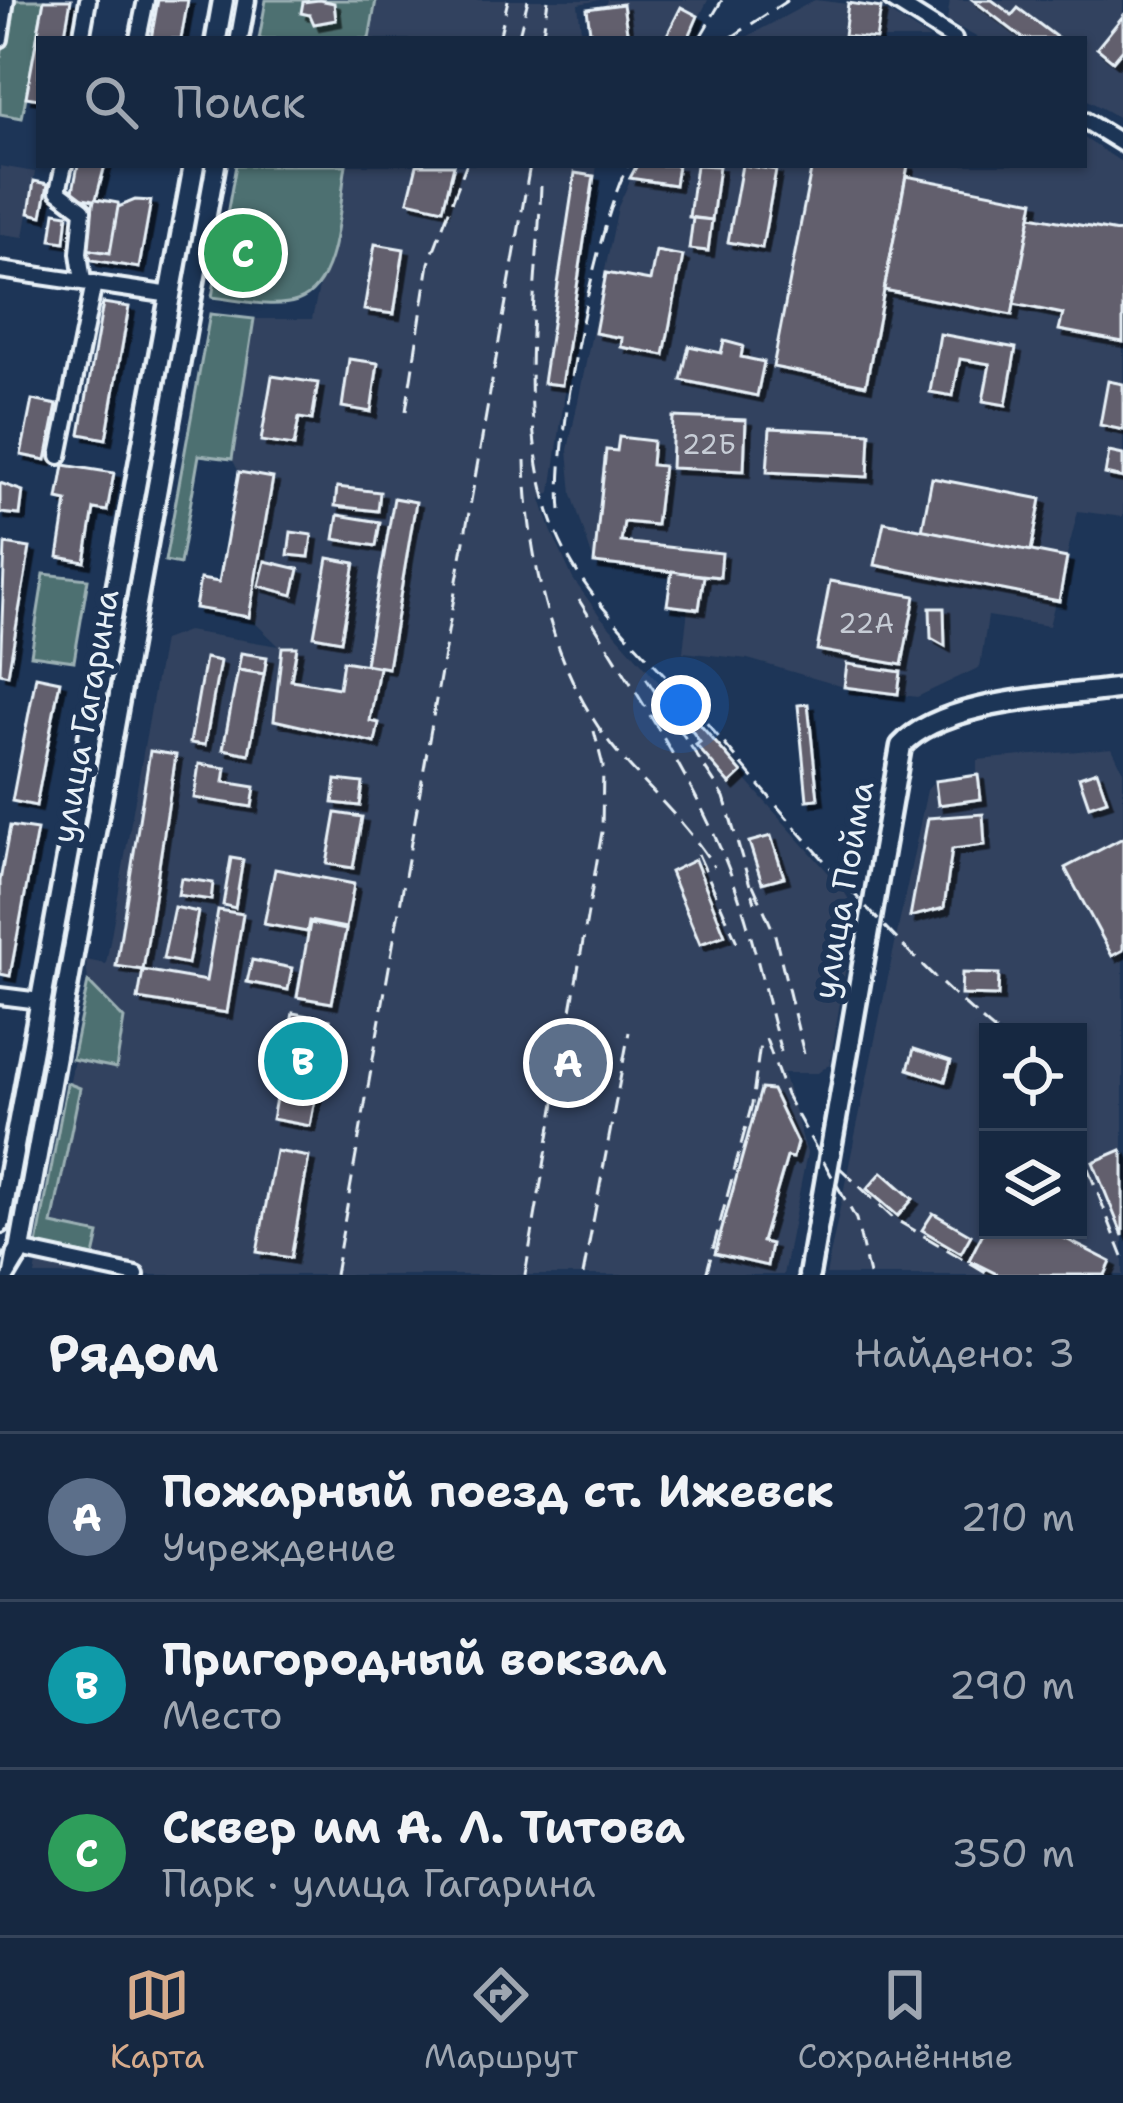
<!DOCTYPE html>
<html lang="ru">
<head>
<meta charset="utf-8">
<style>
	body { margin:0; font-family:"Shantell Sans",sans-serif; background:#23344c; color:#f1f3f6 }
	.controls { position:absolute; right:36px; bottom:36px; display:grid; overflow:hidden; border-radius:0px; box-shadow:0 3px 9px #0004 }
	.controls button { width:108px; height:108px; display:grid; place-items:center; padding:0; border:0; border-bottom:3px solid #35445a; background:#162841; color:#f1f3f6; font:60px sans-serif }
	.you { position:absolute; left:681px; top:705px; width:42px; height:42px; margin:-30px; border:9px solid #fff; border-radius:50%; background:#1a73e8; box-shadow:0 0 0 18px #1a73e833 }
	.badge { display:grid; place-items:center; width:78px; height:78px; border-radius:50%; background:#d6ab8b; color:#fff; font-size:39px; font-weight:700 }
	.pin { position:absolute; translate:-50% -50%; border:6px solid #fff; box-shadow:0 3px 12px #0006 }
	.list { margin:0; padding:0; list-style:none }
	h2 { display:flex; justify-content:space-between; align-items:center; height:156px; margin:0; padding:0 48px; font-size:51px }
	h2 small { font-size:39px; font-weight:400; color:#9ea6b1 }
	.list li { display:grid; grid-template-columns:78px 1fr auto; gap:36px; align-items:center; box-sizing:border-box; height:168px; padding:0 48px; border-top:3px solid #35445a }
	.list b { display:block; font-size:45px; white-space:nowrap }
	.list p { margin:0; font-size:39px; white-space:nowrap; color:#9ea6b1 }
	.list em { font-size:39px; font-style:normal; color:#9ea6b1 }
	.icon { flex:none; width:66px; height:66px; fill:none; stroke:currentColor; stroke-width:2; stroke-linecap:round; stroke-linejoin:round }
	.map { position:relative; flex:none; width:1123px; height:1275px; overflow:hidden }
	.search { position:absolute; background:#162841; box-shadow:0 3px 9px #0004; left:36px; right:36px; top:36px; height:132px; display:flex; align-items:center; gap:30px; box-sizing:border-box; padding:0 42px; border-radius:0px; color:#9ea6b1; font-size:45px }
	.sheet { height:660px; background:#162841 }
	nav { display:flex; justify-content:space-around; align-items:center; box-sizing:border-box; height:168px; border-top:3px solid #35445a; background:#162841; font-size:33px; color:#9ea6b1 }
	nav a { display:grid; justify-items:center; gap:6px }
	nav .on { color:#d6ab8b }
	.map>svg:first-child { display:block }
	.built { fill:#32425e; fill-rule:evenodd }
	.green { fill:#4e7071; stroke:#9bb0b4; stroke-width:3 }
	.lines { fill:none; stroke-linecap:round; stroke-linejoin:round }
	.stream { stroke:#84a1b5; stroke-width:3 }
	.building { fill:#625f6d; stroke:#e8f1f8; stroke-width:3; filter:url(#shadow) }
	.minor-casing { stroke:#e8f1f8; stroke-width:22 }
	.major-casing { stroke:#e8f1f8; stroke-width:27 }
	.minor { stroke:#1d3557; stroke-width:14 }
	.major { stroke:#1d3557; stroke-width:18 }
	.tram { stroke:#e8f1f8; stroke-width:3 }
	.rail { stroke:#e8f1f8; stroke-width:3; stroke-dasharray:18 9; stroke-linecap:butt }
	.labels { text-anchor:middle; dominant-baseline:central; stroke-width:12; stroke-linejoin:round; paint-order:stroke }
	.number-label { font-size:27px; fill:#c6ccd5 }
	.street-label { font-size:33px; fill:#e8f1f8; stroke:#1d3557 }
</style>
</head>
<body>
<div class="map">
<svg width="1123" height="1275" viewBox="0 0 1123 1275">
	<defs>
		<filter id="shadow"><feDropShadow dx="5.5" dy="5.5" stdDeviation="0" flood-color="#0009"/></filter>
	</defs>
	<rect width="100%" height="100%" fill="#1d3557"/>
	<filter id="ink" filterUnits="userSpaceOnUse"><feTurbulence type="fractalNoise" baseFrequency=".00833" numOctaves="2"/><feDisplacementMap in="SourceGraphic" scale="24" xChannelSelector="R" yChannelSelector="G"/><feConvolveMatrix kernelMatrix="1 2 1 2 8 2 1 2 1" color-interpolation-filters="sRGB"/></filter>
	<g filter="url(#ink)">
		<g class="built">
			<path d="M376,0H600L578,4L582,39H369Z"/>
			<path d="M607,0H708L688,39H591L587,9L605,6Z"/>
			<path d="M815,0L881,8L930,39H743Z"/>
			<path d="M950,0H1123V120L1084,98V39H980L947,21Z"/>
			<path d="M1084,138L1123,163V384L1108,382L1100,424L1123,430V517L1078,511L1049,626L988,616L980,667L917,697L844,687L748,659L683,652L688,608L667,605L672,571L594,563L572,494L568,450L618,207L637,165H1084Z"/>
			<path d="M346,165H597L551,492L541,499L551,530L573,579L600,616L842,888L855,910L830,1064L818,1073H783L807,1153L783,1275H35L88,982L86,960L106,964L163,640L187,631L279,646L249,617L195,608L200,579L219,581L239,472L232,459L254,319H312Z"/>
			<path d="M0,166L35,172L24,237L0,234Z"/>
			<path d="M1112,748L1123,771V1275H826L927,790L935,781L977,775V760ZM988,1032H1078V1230H988Z"/>
		</g>
		<g class="green">
			<path d="M11,0H44L22,118L0,114V62Z"/>
			<path d="M266,0H376L369,39H259Z"/>
			<path d="M236,165H346C339,202 340,287 297,301C272,309 238,300 212,297Z"/>
			<path d="M210,314L254,319L232,459L199,455L180,564L165,561Z"/>
			<path d="M44,574L88,579L74,661L31,655Z"/>
			<path d="M88,982L124,1019L116,1068L72,1059Z"/>
			<path d="M67,1083L80,1088L52,1224L99,1234L94,1256L37,1245Z"/>
		</g>
		<g class="lines">
			<path class="stream" d="M77,21L79,6"/>
		</g>
		<g class="building">
			<path d="M44,0H71L64,39H39V99L26,97Z"/>
			<path d="M158,0H188L181,39H151Z"/>
			<path d="M319,0L334,3L336,20L314,24L310,15L301,13L303,2Z"/>
			<path d="M973,0H992L1012,15L1018,8L1059,39H1024Z"/>
			<path d="M848,3L881,8L876,39L844,36Z"/>
			<path d="M623,4L628,39H591L587,9Z"/>
			<path d="M681,7L698,16L688,39H665Z"/>
			<path d="M1123,16V49L1113,61L1097,48Z"/>
			<path d="M78,165H105L96,199L118,203L120,214L110,253L85,249L94,200L72,196Z"/>
			<path d="M417,165H454L443,209L408,201Z"/>
			<path d="M637,165H678L675,185L630,178Z"/>
			<path d="M696,165L719,166L712,220L689,217Z"/>
			<path d="M742,165L776,170L762,248L728,242Z"/>
			<path d="M812,165H908L866,385L773,367Z"/>
			<path d="M575,173L594,176L562,385L543,383Z"/>
			<path d="M906,176L1034,201L1012,315L884,290Z"/>
			<path d="M34,181L48,184L42,216L29,213Z"/>
			<path d="M135,200L151,201L139,268L92,260L85,249L110,253L118,207Z"/>
			<path d="M55,212L68,214L65,242L51,240Z"/>
			<path d="M1031,216L1123,233V342L1059,330L1063,314L1014,304Z"/>
			<path d="M693,218L712,220L708,251L689,249Z"/>
			<path d="M375,244L404,249L394,314L364,310Z"/>
			<path d="M656,251L683,256L664,355L621,347L622,338L595,333L606,273L650,281Z"/>
			<path d="M103,303L129,307L106,439L80,434Z"/>
			<path d="M940,334L1016,348L1006,405L983,401L990,364L960,359L953,396L930,392Z"/>
			<path d="M724,341L743,346L741,357L764,362L757,396L681,380L689,346L721,353Z"/>
			<path d="M349,359L378,363L371,412L342,407Z"/>
			<path d="M272,376L318,383L312,420L299,418L294,446L261,441Z"/>
			<path d="M1108,381L1123,384V430L1100,425Z"/>
			<path d="M32,400L57,405L46,460L21,455Z"/>
			<path d="M673,417L746,420L744,471L671,468Z"/>
			<path d="M770,428L870,433L868,477L767,472Z"/>
			<path d="M619,437L653,441L651,465L663,466L656,525L624,522L621,542L722,553L720,577L594,563L606,450L617,451Z"/>
			<path d="M1109,452L1123,455V478L1105,474Z"/>
			<path d="M64,465L114,473L107,511L94,509L85,562L58,557L67,501L58,499Z"/>
			<path d="M239,472L273,478L249,617L195,608L200,579L219,582Z"/>
			<path d="M932,478L1041,499L1031,551L922,530Z"/>
			<path d="M0,483L23,491L20,515L0,513Z"/>
			<path d="M337,487L380,492L378,511L335,506Z"/>
			<path d="M394,498L416,502L388,668L365,664Z"/>
			<path d="M338,515L380,522L376,546L334,539Z"/>
			<path d="M884,522L1067,558L1059,601L875,565Z"/>
			<path d="M291,532L312,535L309,557L288,555Z"/>
			<path d="M5,544L30,548L8,675L0,673Z"/>
			<path d="M328,558L355,563L341,641L314,636Z"/>
			<path d="M265,561L299,569L293,595L259,586Z"/>
			<path d="M672,571L704,576L699,609L667,605Z"/>
			<path d="M830,581L915,596L902,665L817,650Z"/>
			<path d="M930,608H944L945,646L931,638Z"/>
			<path d="M282,647H297L291,680L339,688L343,661L379,667L370,721L379,723L375,743L274,720Z"/>
			<path d="M241,653L267,657L264,674L238,670Z"/>
			<path d="M205,658L220,661L205,745L190,743Z"/>
			<path d="M847,664L901,672L898,694L844,687Z"/>
			<path d="M238,670L264,674L249,754L223,749Z"/>
			<path d="M36,676L60,681L36,806L12,801Z"/>
			<path d="M682,704L742,773L730,784L696,745L700,742L676,709Z"/>
			<path d="M808,704L818,799L807,800L798,705Z"/>
			<path d="M150,751L176,755L143,970L116,966Z"/>
			<path d="M199,764L226,768L224,782L255,787L252,807L194,798Z"/>
			<path d="M1097,771L1107,800L1089,806L1079,777Z"/>
			<path d="M978,775L981,799L938,805L935,781Z"/>
			<path d="M336,780L363,783L360,806L333,803Z"/>
			<path d="M336,813L362,817L353,868L327,864Z"/>
			<path d="M983,814L985,845L952,849L944,908L910,917L928,818Z"/>
			<path d="M10,826L37,830L10,976L0,974V881Z"/>
			<path d="M771,836L784,877L762,883L749,842Z"/>
			<path d="M1123,838V950L1112,956L1065,868Z"/>
			<path d="M231,858L243,860L235,908L223,905Z"/>
			<path d="M695,860L725,935L700,944L670,872Z"/>
			<path d="M275,869L354,884L346,928L309,921L307,932L264,924Z"/>
			<path d="M181,878L213,883L211,900L178,895Z"/>
			<path d="M174,907L198,912L188,964L163,959Z"/>
			<path d="M218,910L243,914L227,1013L138,999L143,970L206,981Z"/>
			<path d="M310,923L346,930L332,1003L297,997Z"/>
			<path d="M252,960L292,968L288,990L247,982Z"/>
			<path d="M962,973L999,974L998,996L961,995Z"/>
			<path d="M293,1013L330,1020L310,1126L272,1119Z"/>
			<path d="M914,1049L951,1061L945,1081L908,1069Z"/>
			<path d="M761,1089L772,1090L797,1143L793,1158L787,1157L762,1242L771,1244L767,1266L715,1254Z"/>
			<path d="M1121,1150L1123,1155V1236L1093,1162Z"/>
			<path d="M276,1151L309,1157L291,1258L257,1252Z"/>
			<path d="M882,1172L913,1199L898,1216L867,1189Z"/>
			<path d="M933,1213L971,1235L961,1253L922,1230Z"/>
			<path d="M988,1223V1230H1048L1111,1262L1105,1275H999L969,1260Z"/>
		</g>
		<g class="lines">
			<defs>
				<g id="minor">
					<path d="M892,0L954,39"/>
					<path d="M0,39L6,0"/>
					<path d="M81,39L88,0"/>
					<path d="M138,39L146,0"/>
					<path d="M1084,120L1123,144"/>
					<path d="M64,165L58,191L83,210L79,253L83,281"/>
					<path d="M0,270L171,295"/>
					<path d="M59,456L94,283"/>
					<path d="M0,996L40,1001"/>
					<path d="M18,1258L20,1250L136,1275"/>
				</g>
				<g id="major">
					<path d="M216,39L223,0"/>
					<path d="M238,39L245,0"/>
					<path d="M0,1223L194,165"/>
					<path d="M5,1275L20,1250L215,165"/>
					<path d="M809,1275L901,746C943,699 1062,697 1123,688"/>
				</g>
			</defs>
			<use href="#minor" class="minor-casing"/>
			<use href="#major" class="major-casing"/>
			<use href="#minor" class="minor"/>
			<use href="#major" class="major"/>
			<g class="tram">
				<path d="M230,39L237,0"/>
				<path d="M3,1275L206,165"/>
			</g>
			<g class="rail">
				<path d="M499,39L508,0"/>
				<path d="M518,39L528,0"/>
				<path d="M542,39L548,0"/>
				<path d="M699,39L722,0"/>
				<path d="M729,39L788,0"/>
				<path d="M541,186C537,291 517,409 549,512C573,591 635,639 687,700C784,813 881,936 996,1032"/>
				<path d="M406,411L429,263L466,165"/>
				<path d="M525,460C527,555 552,671 613,747C645,787 687,822 714,867"/>
				<path d="M561,510C554,439 595,229 628,165"/>
				<path d="M579,600C630,683 686,767 724,857C750,920 763,986 781,1052"/>
				<path d="M646,678L724,797L755,902"/>
				<path d="M698,854L737,942"/>
				<path d="M753,885L775,935L804,1054"/>
				<path d="M766,1039L786,1095L856,1219L869,1275"/>
				<path d="M1078,1143L1123,1257"/>
				<path d="M840,1168L893,1218L991,1275"/>
				<path d="M335,1275L530,165"/>
				<path d="M525,1275L602,832L603,766L594,731"/>
				<path d="M583,1275L629,1032"/>
				<path d="M706,1275L752,1104L760,1044"/>
			</g>
		</g>
	</g>
	<g class="labels">
		<g class="number-label">
			<text x="709" y="444">22Б</text>
			<text x="866" y="623">22А</text>
		</g>
		<g class="street-label">
			<text transform="translate(85 716) rotate(-80)">улица Гагарина</text>
			<text transform="translate(843 890) rotate(-80)">улица Пойма</text>
		</g>
	</g>
</svg>
<div class="controls">
<button><svg class="icon" aria-label="locate" viewBox="0 0 24 24"><circle cx="12" cy="12" r="6"/><path d="M12 2v4M12 18v4M2 12h4M18 12h4"/></svg></button>
<button><svg class="icon" aria-label="layers" viewBox="0 0 24 24"><path d="M12 4l9 5-9 5-9-5zM3 14l9 5 9-5"/></svg></button>
</div>
<div class="you"></div>
<div class="pin badge" style="left:568px;top:1063px;background:#5c6f8a">A</div>
<div class="pin badge" style="left:303px;top:1061px;background:#0f9aa8">B</div>
<div class="pin badge" style="left:243px;top:253px;background:#2e9e5b">C</div>
<div class="search"><svg class="icon" aria-label="search" viewBox="0 0 24 24"><circle cx="10" cy="10" r="6"/><path d="M15 15l6 6"/></svg>Поиск</div>
</div>
<section class="sheet">
<h2>Рядом<small>Найдено: 3</small></h2>
<ul class="list">
<li><span class="badge" style="background:#5c6f8a">A</span><div><b>Пожарный поезд ст. Ижевск</b><p>Учреждение</p></div><em>210 m</em></li>
<li><span class="badge" style="background:#0f9aa8">B</span><div><b>Пригородный вокзал</b><p>Место</p></div><em>290 m</em></li>
<li><span class="badge" style="background:#2e9e5b">C</span><div><b>Сквер им А. Л. Титова</b><p>Парк · улица Гагарина</p></div><em>350 m</em></li>
</ul>
</section>
<nav>
<a class="on"><svg class="icon" aria-label="map" viewBox="0 0 24 24"><path d="M3 6l6-2 6 2 6-2v14l-6 2-6-2-6 2zM9 4v14M15 6v14"/></svg>Карта</a>
<a><svg class="icon" aria-label="directions" viewBox="0 0 24 24"><path d="M12 3l9 9-9 9-9-9zM9 14v-3h6M13 9l2 2-2 2"/></svg>Маршрут</a>
<a><svg class="icon" aria-label="saved" viewBox="0 0 24 24"><path d="M7 4h10v16l-5-4-5 4z"/></svg>Сохранённые</a>
</nav>
</body>
</html>
